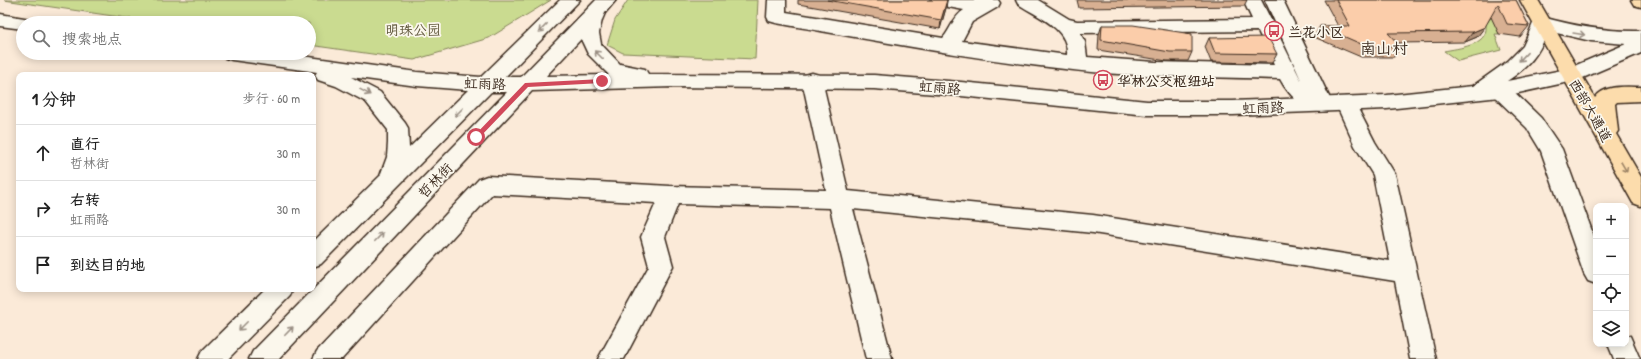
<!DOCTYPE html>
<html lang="zh">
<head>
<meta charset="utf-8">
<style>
	body { margin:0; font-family:"Patrick Hand","LXGW WenKai TC",sans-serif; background:#f6f6f6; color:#222 }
	.controls { position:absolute; right:12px; bottom:12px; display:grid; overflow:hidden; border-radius:8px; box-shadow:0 2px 10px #0003 }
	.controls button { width:36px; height:36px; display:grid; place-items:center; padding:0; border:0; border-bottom:1px solid #e0e0e0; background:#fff; color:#222; font:20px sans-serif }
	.stop { position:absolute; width:12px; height:12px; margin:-9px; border:3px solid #d1495b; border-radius:50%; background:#fff }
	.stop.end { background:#d1495b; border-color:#fff; box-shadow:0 1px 4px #0008 }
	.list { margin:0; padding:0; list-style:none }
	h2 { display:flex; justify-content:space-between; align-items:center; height:52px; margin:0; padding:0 16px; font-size:17px }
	h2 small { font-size:13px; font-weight:400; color:#767676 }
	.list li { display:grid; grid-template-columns:26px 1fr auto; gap:12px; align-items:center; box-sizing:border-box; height:56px; padding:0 16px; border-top:1px solid #e0e0e0 }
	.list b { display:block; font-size:15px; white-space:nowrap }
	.list p { margin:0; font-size:13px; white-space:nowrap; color:#767676 }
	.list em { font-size:13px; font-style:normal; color:#767676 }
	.icon { flex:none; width:22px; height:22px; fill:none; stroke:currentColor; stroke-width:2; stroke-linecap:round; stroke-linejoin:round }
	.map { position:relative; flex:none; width:1641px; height:359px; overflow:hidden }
	.search { position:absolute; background:#fff; box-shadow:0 2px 10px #0003; left:16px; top:16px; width:300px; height:44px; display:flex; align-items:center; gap:10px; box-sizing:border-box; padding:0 14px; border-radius:22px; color:#767676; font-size:15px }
	.panel { position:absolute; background:#fff; box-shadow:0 2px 10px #0003; left:16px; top:72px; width:300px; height:220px; border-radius:8px }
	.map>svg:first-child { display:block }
	.green { fill:#cadb90; stroke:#828257 }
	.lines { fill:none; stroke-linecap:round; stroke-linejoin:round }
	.minor-casing { stroke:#3b2a1e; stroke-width:3 }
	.tertiary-casing { stroke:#3b2a1e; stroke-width:3 }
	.trunk-casing { stroke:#3b2a1e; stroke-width:3 }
	.minor { fill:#fbf7ec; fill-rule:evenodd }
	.tertiary { fill:#fbf7ec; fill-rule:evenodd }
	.trunk { fill:#fcdcac; fill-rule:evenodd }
	.wall { fill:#d8b092; stroke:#3b2a1e }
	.shaded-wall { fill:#b09077; stroke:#3b2a1e }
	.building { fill:#fbcdaa; stroke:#3b2a1e }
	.oneway { stroke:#9b9085 }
	.oneway2 { stroke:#9c8365 }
	.route { fill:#d1495b }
	.labels { text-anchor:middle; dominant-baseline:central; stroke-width:3.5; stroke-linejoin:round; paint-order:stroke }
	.park-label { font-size:14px; fill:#5f563a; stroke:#fbf7ec }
	.poi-label { font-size:14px; font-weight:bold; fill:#3b2a1e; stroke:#fbf7ec; text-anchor:start }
	.street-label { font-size:14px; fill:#3b2a1e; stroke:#fbf7ec }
	.quarter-label { font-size:16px; fill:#3b2a1e; stroke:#fbf7ec }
</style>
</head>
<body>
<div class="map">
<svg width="1641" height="359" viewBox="0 0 1641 359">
	<rect width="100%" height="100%" fill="#fbead8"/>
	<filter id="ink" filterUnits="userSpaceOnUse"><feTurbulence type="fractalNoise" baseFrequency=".025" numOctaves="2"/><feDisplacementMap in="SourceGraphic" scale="8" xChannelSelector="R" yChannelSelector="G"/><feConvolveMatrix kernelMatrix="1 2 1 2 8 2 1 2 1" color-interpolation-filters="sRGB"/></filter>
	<g filter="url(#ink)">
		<g class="green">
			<path d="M4,0H551L489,38L414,60L309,45V23H161Z"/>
			<path d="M628,0H758L755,59L623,53L607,45L615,20Z"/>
			<path d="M1504,0L1499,34H1495L1501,50L1458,61L1444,51C1458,48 1488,46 1486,26C1485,18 1482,9 1480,1Z"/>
		</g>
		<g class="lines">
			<defs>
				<g id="minor">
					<path d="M768,0H786V12L943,38C951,29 953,17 964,10L932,4L930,0H998L1000,3L998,7L972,22L962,41L1067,55C1069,28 1038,17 1018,4L1016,0H1038L1069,19L1077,21L1252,19L1243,0H1261L1302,82L1265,0H1283L1333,105L1330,110C1309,117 1289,96 1280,79C1221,77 1161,77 1102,73C993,63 884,42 776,23L769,21L767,17ZM1258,31L1274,65L1155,62L1087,57L1085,42L1080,33Z"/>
					<path d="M812,73L819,75L822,80L848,191L1093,215L1390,261L1373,175L1355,146L1336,104L1339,99L1346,97L1353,99L1375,142L1395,174L1436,359H1410L1395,281L1093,233L853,209L892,359H866L830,208L678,204L665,237L673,266L669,273L624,359H598L649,266L641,237L656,203L492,194L342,359H313L317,351L479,179L487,176L670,186L826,190L802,80L805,75Z"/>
					<path d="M1500,83L1507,85L1541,118L1562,149L1596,242V284L1588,281L1584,274L1541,151L1527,128L1493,95L1490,90L1493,85Z"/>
					<path d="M1626,335L1630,336L1640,359H1614L1608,344H1626Z"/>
				</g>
				<g id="tertiary">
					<path d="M560,0H580L505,77H521L596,0H616L605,13L602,20L599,33L601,44L620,64L645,69L648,74L874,75L961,82L1147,101H1233L1387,95L1473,86L1508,61L1523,46L1535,19L1542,17C1575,26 1606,32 1641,31V53L1578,80L1500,97L1387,109L1233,115H1147L961,96L874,89L673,87L532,91L279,359H249L253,351L507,92H491L321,264L313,267V242L380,176L387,157L388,143V130L366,102L336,86L318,80L315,75L317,72L232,60L225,58L222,53H280L417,72L481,77ZM1548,31L1591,41L1626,44L1567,69L1507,81C1529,66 1538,56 1548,31ZM581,39L588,54L609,75L546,76ZM351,77L417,86L468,90L409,148L408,128L405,123L380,92Z"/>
					<path d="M0,14L30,19L32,23H23V29L0,26Z"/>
					<path d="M265,289H293L290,296L228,359H198L202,351Z"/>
				</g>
				<g id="trunk">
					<path d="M1520,0H1538L1595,98C1604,84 1627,87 1641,87V101L1617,102L1615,104L1618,131L1616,134L1641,177V206L1633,203Z"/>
					<path d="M1631,0H1641V7L1634,5Z"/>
				</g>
			</defs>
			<use href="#minor" class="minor-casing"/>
			<use href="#tertiary" class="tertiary-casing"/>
			<use href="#trunk" class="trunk-casing"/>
			<use href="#minor" class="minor"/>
			<use href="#tertiary" class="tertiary"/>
			<use href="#trunk" class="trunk"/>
		</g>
		<g class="wall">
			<path d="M798,0H947L946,8L940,29L798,4Z"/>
			<path d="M1077,0H1247L1244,6L1079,8Z"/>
			<path d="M1324,0H1516L1529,26L1520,37L1499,34L1491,17L1477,37L1465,42L1398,43L1401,47L1394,57H1361L1314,37L1320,26H1338Z"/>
			<path d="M1102,25L1192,52L1188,61H1167L1098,50L1099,34Z"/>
			<path d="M1209,38L1277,54L1272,63L1211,62L1205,47Z"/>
		</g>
		<g class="shaded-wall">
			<path d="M947,0L946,8L940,29L941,20Z"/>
			<path d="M1485,27L1477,37L1465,42L1473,32Z"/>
		</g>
		<g class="building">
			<path d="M827,0H947L941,20Z"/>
			<path d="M1336,0H1516L1529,26L1507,24L1498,4L1485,27L1473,32L1388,33L1401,47H1368L1320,26H1350Z"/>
			<path d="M1102,25H1133L1192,34V52H1170L1101,40Z"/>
			<path d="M1268,37L1277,54L1215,53L1209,38Z"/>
		</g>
		<defs><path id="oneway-shaft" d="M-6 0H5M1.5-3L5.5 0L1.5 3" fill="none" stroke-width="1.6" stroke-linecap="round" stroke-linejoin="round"/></defs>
		<g class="oneway">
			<use href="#oneway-shaft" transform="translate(543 28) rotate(134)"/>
			<use href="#oneway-shaft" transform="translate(1579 34) rotate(9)"/>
			<use href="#oneway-shaft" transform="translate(599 55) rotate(-135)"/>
			<use href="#oneway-shaft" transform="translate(1523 57) rotate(133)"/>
			<use href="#oneway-shaft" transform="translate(365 92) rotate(29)"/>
			<use href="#oneway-shaft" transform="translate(459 112) rotate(135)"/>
			<use href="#oneway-shaft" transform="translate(379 237) rotate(-46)"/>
			<use href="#oneway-shaft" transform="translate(243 326) rotate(135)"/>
			<use href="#oneway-shaft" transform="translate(289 331) rotate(-46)"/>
		</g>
		<use class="oneway2" href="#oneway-shaft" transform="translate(1624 167) rotate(60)"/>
	</g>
	<path class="route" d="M602,79L605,81L602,83L528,87L479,138L476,139L473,137L525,83Z"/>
	<defs>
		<symbol id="bus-ring" viewBox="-11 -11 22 22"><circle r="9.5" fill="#fbf7ec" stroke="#d1495b" stroke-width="1.5"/><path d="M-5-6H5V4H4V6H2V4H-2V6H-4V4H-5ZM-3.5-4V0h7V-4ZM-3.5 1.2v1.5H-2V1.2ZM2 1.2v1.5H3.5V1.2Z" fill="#d1495b"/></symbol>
	</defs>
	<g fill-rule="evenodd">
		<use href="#bus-ring" x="1263" y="20" width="22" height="22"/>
		<use href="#bus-ring" x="1092" y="69" width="22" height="22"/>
	</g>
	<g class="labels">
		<g class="park-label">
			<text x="413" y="29">明珠公园</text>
		</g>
		<g class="poi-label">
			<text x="1288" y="31">兰花小区</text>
			<text x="1117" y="80">华林公交枢纽站</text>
		</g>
		<g class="street-label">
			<text transform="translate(485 83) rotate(2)">虹雨路</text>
			<text transform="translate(940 87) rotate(5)">虹雨路</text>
			<text transform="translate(1263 107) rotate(-2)">虹雨路</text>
			<text transform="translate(1591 110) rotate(60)">西部大通道</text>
			<text transform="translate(435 180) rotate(-46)">哲林街</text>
		</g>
		<g class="quarter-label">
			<text x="1384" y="48">南山村</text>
		</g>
	</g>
</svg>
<div class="controls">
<button>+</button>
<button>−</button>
<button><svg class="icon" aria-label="locate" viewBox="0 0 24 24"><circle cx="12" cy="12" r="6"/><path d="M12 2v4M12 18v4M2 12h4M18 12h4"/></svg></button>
<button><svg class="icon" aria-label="layers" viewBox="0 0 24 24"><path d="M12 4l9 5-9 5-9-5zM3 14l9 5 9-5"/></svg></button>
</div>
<div class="stop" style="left:476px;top:137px"></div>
<div class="stop end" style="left:602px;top:81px"></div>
<div class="search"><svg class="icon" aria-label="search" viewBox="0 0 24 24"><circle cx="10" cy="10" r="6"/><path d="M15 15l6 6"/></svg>搜索地点</div>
<section class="panel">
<h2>1 分钟<small>步行 · 60 m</small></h2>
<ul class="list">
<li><svg class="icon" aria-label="ahead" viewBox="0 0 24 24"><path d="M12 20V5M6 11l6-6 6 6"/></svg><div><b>直行</b><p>哲林街</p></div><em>30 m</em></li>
<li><svg class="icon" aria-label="right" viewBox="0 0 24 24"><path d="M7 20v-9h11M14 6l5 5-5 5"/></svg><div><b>右转</b><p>虹雨路</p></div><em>30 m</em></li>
<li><svg class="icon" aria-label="arrive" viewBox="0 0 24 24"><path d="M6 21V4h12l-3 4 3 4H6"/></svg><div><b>到达目的地</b></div></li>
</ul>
</section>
</div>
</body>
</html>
